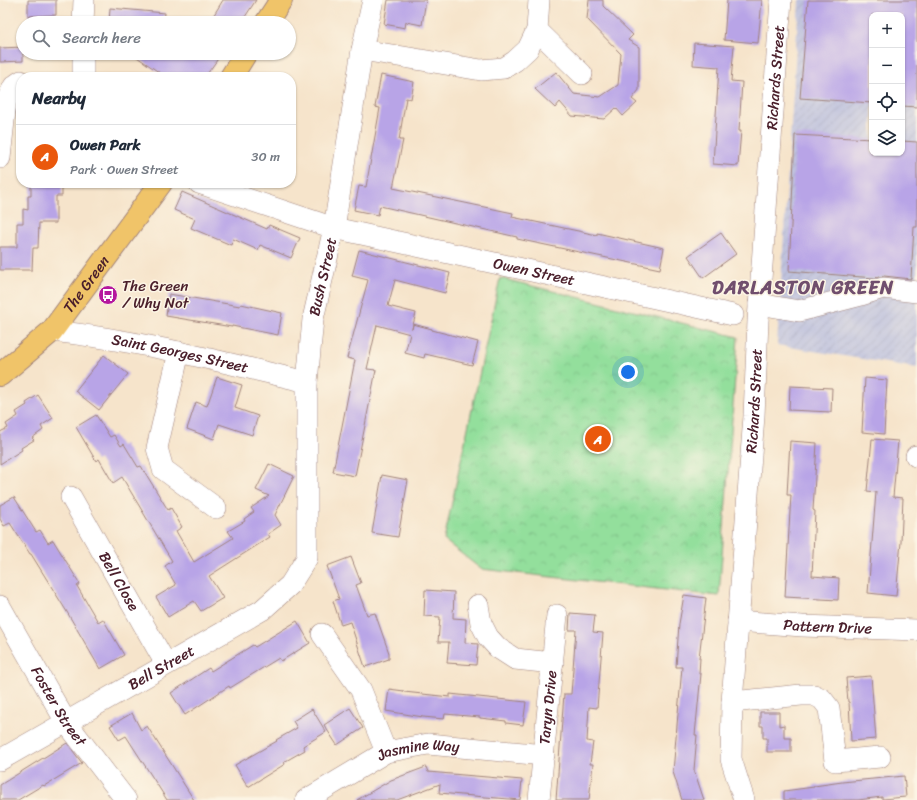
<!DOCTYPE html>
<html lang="en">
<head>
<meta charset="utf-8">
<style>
	body { margin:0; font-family:Sriracha,sans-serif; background:#f6f6f7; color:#1f2937 }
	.controls { position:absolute; right:12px; top:12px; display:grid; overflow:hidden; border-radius:8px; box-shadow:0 1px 3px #0004 }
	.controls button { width:36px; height:36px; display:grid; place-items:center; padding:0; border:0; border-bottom:1px solid #e0e1e3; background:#fff; color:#1f2937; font:20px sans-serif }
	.you { position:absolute; left:628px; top:372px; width:14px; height:14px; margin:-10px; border:3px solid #fff; border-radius:50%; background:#1a73e8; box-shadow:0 0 0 6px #1a73e833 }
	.badge { display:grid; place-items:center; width:26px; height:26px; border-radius:50%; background:#ea580c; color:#fff; font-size:13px; font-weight:700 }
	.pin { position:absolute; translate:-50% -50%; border:2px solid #fff; box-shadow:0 1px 4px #0006 }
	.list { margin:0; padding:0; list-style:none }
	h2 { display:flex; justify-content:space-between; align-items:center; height:52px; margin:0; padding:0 16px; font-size:17px }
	h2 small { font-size:13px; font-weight:400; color:#747a83 }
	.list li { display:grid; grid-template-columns:26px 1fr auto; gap:12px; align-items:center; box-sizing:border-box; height:64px; padding:0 16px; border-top:1px solid #e0e1e3 }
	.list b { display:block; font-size:15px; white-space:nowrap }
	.list p { margin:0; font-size:13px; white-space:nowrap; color:#747a83 }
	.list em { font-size:13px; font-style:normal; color:#747a83 }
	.icon { flex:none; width:22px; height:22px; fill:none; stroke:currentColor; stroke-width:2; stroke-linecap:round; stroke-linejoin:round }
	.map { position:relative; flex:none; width:917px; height:800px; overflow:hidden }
	.search { position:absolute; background:#fff; box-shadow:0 1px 3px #0004; left:16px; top:16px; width:280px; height:44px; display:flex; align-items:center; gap:10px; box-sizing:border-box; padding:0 14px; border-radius:22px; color:#747a83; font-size:15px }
	.panel { position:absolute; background:#fff; box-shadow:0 1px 3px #0004; left:16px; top:72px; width:280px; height:116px; border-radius:16px }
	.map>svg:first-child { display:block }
	.industrial { fill:url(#industrial-furrows); fill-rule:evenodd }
	.park { fill:url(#park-crowns); stroke:#6e7f64 }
	.building { fill:#b8a4e7 }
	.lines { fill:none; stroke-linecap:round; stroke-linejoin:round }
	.minor-casing { stroke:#a0827b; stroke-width:22 }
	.major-casing { stroke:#a0827b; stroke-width:24 }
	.minor { stroke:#fff; stroke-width:21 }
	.major { stroke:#f0c469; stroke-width:22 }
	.labels { text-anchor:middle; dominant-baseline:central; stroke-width:3; stroke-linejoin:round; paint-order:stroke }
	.street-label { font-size:15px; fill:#4a1f2b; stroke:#fcf5e5 }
	.poi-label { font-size:15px; fill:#4a1f2b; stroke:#fcf5e5; text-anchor:start }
	.district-label { font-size:19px; font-weight:bold; letter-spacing:1px; fill:#704e6d; stroke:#fcf5e5 }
</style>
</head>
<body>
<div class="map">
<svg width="917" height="800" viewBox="0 0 917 800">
	<defs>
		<pattern id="industrial-furrows" width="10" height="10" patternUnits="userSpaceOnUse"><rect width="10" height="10" fill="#bfc2dd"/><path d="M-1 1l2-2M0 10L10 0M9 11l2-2" fill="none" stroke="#a6a6be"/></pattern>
		<pattern id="park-crowns" width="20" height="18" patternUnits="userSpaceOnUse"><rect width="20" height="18" fill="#93df9c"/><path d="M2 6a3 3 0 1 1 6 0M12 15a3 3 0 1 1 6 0" fill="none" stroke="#80bf87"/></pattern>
	</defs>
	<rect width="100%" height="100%" fill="#fcf5e5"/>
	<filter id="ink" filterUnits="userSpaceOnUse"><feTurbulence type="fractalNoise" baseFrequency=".025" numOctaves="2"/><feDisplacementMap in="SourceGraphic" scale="8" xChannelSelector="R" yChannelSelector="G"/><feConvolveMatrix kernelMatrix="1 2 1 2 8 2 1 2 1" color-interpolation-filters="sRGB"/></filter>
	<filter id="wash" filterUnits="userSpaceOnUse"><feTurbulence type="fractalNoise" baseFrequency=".012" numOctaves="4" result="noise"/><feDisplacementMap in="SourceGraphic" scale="16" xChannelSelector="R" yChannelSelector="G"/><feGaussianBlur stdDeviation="0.9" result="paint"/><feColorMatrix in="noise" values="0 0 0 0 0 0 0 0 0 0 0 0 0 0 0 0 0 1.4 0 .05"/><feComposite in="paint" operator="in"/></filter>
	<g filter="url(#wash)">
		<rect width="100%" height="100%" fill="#f6e4cb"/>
		<path class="industrial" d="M799,0H917V368L777,345ZM872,15H902V153H872Z"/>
		<path class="park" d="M500,278L738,337L719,596L481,569L444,540Z"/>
		<g id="blocks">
			<g class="building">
				<path d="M28,0H56V15L28,16Z"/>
				<path d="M223,0H256L241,23H209Z"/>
				<path d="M388,0H426L422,25L406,22L405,28L384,24Z"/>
				<path d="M589,0H603V6L633,35L628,40L639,47V90L632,99L637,103L623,116L616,108L604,119L572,116L560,102L555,108L535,89L556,72L574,94L600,97L618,85L621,54L587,19Z"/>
				<path d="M727,0H762L758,43L724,40Z"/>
				<path d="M808,0H917V107L902,106V15H872V103L800,98Z"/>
				<path d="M110,8L165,13L164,23H109Z"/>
				<path d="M694,43L734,46L731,81L742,82L739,131H741L738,166L713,164L719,67L693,65Z"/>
				<path d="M23,47V61L0,62V48Z"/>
				<path d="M131,53H222L205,77H166Z"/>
				<path d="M381,75L414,82L411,99L406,98L399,140H403L393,188L513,213L512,217L597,235V233L664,248L660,269L517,239V237L380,206L378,215L354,210L359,186L366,187L380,108L375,107Z"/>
				<path d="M795,135L872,139V153H902V141L917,142V227H914L911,279L884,276L874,278L789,271Z"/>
				<path d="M31,183H62V196H56V223H39L38,248H33L32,270H0V247H17V223H23V209L28,210V196H31Z"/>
				<path d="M182,192L267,229L269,225L300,238L291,258L260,245L258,250L233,239L231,245L191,228L195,219L174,210Z"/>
				<path d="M721,233L736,254L703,278L688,256Z"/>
				<path d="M359,250L450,273L445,293L395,280L388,306L416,313L412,329L413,324L432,329V330L478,342L472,365L425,354L424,358L405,353L410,334L377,325L367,369L376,370L355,476L333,472L355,360L347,358L368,280L352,276Z"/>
				<path d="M169,294L240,306L241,304L282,313L278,335L232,326V327L166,316Z"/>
				<path d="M104,355L128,374L99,410L75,391Z"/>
				<path d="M217,377L242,385L235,408L258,416L252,435L219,424L214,439L187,429L196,402L207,406Z"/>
				<path d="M865,378L887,380L884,434L862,432Z"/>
				<path d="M790,386L832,388L831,412L789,410Z"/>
				<path d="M38,395L53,418L41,426L43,430L32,438L34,440L21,448L22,450L0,464V432L8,428L6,424L18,416L16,412L27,405L26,403Z"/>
				<path d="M96,415L110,437L114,435L121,446L124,444L138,467L141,466L168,510L171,508L182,527L176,531L194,562L233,538L228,531L245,521L244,519L254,512L251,508L269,496L256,490L269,464L294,476L275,515L281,525L268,534L270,537L209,576L223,598L201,611L194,601L168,617L156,597L176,585L165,566L172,561L122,477L113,483L99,459L96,461L76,427Z"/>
				<path d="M872,439L898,441L893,497L903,498L901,542L896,596L868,593L876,492L867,491Z"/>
				<path d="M790,441L817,443L813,510L815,511L812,576L839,578L838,600L785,597L791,495H787Z"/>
				<path d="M382,475L408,480L398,537L372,533Z"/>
				<path d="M14,497L36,532L40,530L48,543L53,540L80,584L77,586L98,622L103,619L124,655L100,669L67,612L31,554H30L10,523L4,526L0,519V505Z"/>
				<path d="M351,557L361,583L356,585L367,615L375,613L389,653V659L365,667L350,622L341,625L333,601L339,599L327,566Z"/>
				<path d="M425,590L454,592L453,618L466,619L465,643L478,644L476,665L447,663L449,642H438L440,617L424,616Z"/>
				<path d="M684,595L706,598L699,658H700L699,674H701L695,735H697L694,770L704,800H682L673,772L682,667H676L679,624Z"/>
				<path d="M570,613L595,615L593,632L603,633L597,708L589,707L587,741L593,742L590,764H593L589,800H556L564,694H571L576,630H569Z"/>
				<path d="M297,621L310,643L281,661L279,658L230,688L229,686L185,715L171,693L209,668L211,671L253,645L255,647Z"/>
				<path d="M871,676L876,739L851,741L849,702H848L846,678Z"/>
				<path d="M389,689L404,691V692L450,697V694L526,702L523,725L506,723V721L480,718V717L445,714L444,719L423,717L386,711Z"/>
				<path d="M350,708L363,728L337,745L324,725Z"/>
				<path d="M312,709L326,732L303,746L305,750L284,762L285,764L248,787L235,765L277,741L276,740L297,728L293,721Z"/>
				<path d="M760,712H779V726L784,725V738H791V752H767V738H763V726H760Z"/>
				<path d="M132,713L141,730L147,726L194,800H167L126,736L119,740L110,726Z"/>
				<path d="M67,743L82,763L44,786L43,785L18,800H0V785Z"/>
				<path d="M426,767L428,772L522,780L520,800L439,793L440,784L397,800H357L391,780Z"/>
				<path d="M904,776L906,797L882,799V797L858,800H784V791L814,787V786L842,782Z"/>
			</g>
		</g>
	</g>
	<g filter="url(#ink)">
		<use href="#blocks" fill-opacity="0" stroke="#a0827b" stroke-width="1"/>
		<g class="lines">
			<defs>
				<g id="minor">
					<path d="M83,23L84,0"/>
					<path d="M537,30L582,74"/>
					<path d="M362,50L481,70L504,68L515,61L528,49L537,30L539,0"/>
					<path d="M83,77V53"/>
					<path d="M0,158L6,102L14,86L21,81"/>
					<path id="s1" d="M199,183L334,228L733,315"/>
					<path d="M759,304L799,311L861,295L883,288L917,292"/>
					<path id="s2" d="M52,331C138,340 222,362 307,382"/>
					<path d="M179,352L157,448L163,469L216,508"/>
					<path d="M916,456H917"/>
					<path id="s3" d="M71,497L166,664"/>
					<path d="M478,605L481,623L488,637L498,648L515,659L553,663"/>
					<path id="s4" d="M0,606L66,722L126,800"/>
					<path id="s5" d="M738,621L802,626L917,630"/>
					<path d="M322,634L361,690L386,752"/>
					<path d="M732,702L801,695H814L822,699L829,708L835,761L880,757"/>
					<path id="s6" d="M0,760L262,610L290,585L307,558V382L313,319L334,228L362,50L373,0"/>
					<path id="s7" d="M306,800L386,752L428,744L544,755"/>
					<path id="s8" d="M539,800L557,615"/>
					<path id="s9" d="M744,800L731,759L732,702L754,416L758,321L781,0"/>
				</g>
				<g id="major">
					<path d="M266,23L281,0"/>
					<path d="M231,77L246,53"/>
					<path id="s10" d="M0,375L52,331L161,183"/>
				</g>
			</defs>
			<use href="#minor" class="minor-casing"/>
			<use href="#major" class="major-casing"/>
			<use href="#minor" class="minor"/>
			<use href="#major" class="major"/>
		</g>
	</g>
	<defs>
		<symbol id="bus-disc" viewBox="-11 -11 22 22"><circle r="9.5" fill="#b5179e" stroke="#fcf5e5"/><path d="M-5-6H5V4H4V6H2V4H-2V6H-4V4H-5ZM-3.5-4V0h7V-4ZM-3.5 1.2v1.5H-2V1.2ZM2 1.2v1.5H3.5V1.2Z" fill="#fff"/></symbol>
	</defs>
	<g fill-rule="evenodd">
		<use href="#bus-disc" x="97" y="284" width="22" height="22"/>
	</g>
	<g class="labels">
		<g class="street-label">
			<text stroke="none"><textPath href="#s9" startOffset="726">Richards Street</textPath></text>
			<text stroke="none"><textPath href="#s1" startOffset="347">Owen Street</textPath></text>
			<text stroke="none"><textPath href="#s6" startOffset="654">Bush Street</textPath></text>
			<text stroke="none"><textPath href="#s10" startOffset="126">The Green</textPath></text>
			<text stroke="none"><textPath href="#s2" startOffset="130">Saint Georges Street</textPath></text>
			<text stroke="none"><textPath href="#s9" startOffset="402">Richards Street</textPath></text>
			<text stroke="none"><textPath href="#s3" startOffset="97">Bell Close</textPath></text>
			<text stroke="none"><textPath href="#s5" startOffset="90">Pattern Drive</textPath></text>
			<text stroke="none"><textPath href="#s6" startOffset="186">Bell Street</textPath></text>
			<text stroke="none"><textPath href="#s4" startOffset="116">Foster Street</textPath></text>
			<text stroke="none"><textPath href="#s8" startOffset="93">Taryn Drive</textPath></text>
			<text stroke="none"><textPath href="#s7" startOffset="126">Jasmine Way</textPath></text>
		</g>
		<g class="poi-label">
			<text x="122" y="286">The Green<tspan x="122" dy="17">/ Why Not</tspan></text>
		</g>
		<g class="district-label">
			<text x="803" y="287">DARLASTON GREEN</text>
		</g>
	</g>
</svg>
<div class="controls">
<button>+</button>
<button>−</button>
<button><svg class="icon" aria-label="locate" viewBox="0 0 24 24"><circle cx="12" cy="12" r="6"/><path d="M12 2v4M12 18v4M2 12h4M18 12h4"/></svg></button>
<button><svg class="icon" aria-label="layers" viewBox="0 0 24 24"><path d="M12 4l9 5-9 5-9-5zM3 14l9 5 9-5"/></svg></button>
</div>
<div class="you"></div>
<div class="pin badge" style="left:598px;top:439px">A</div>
<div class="search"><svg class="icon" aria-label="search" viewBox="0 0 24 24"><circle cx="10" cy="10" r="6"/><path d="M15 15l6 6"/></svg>Search here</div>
<section class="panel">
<h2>Nearby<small></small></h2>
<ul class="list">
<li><span class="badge">A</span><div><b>Owen Park</b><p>Park · Owen Street</p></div><em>30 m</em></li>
</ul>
</section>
</div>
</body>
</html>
